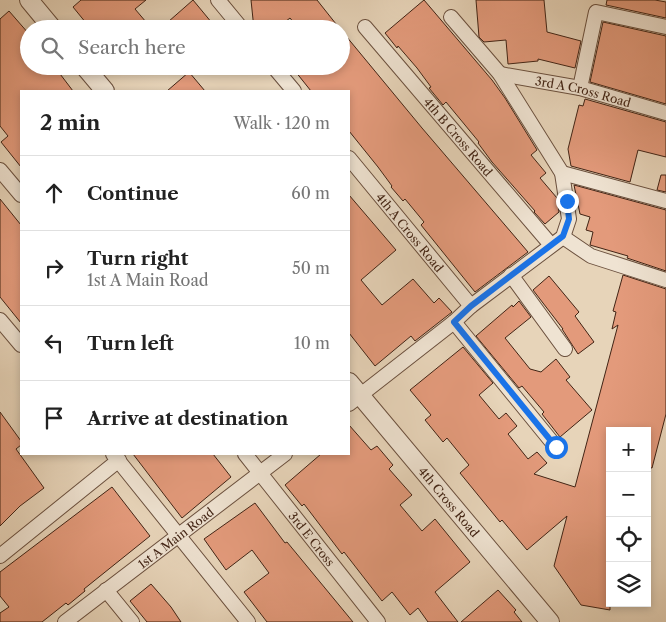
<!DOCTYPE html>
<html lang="en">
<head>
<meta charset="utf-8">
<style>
	body { margin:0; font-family:"Libre Caslon Text",serif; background:#f2f2f2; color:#222 }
	.controls { position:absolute; right:15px; bottom:15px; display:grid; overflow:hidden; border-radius:0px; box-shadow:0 2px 8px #0003 }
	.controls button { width:45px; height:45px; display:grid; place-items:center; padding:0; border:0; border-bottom:1px solid #e0e0e0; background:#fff; color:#222; font:25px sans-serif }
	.stop { position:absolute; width:15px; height:15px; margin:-11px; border:4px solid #1a73e8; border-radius:50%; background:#fff }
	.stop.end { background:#1a73e8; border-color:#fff; box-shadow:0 1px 5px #0008 }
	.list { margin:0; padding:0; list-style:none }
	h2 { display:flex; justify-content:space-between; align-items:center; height:65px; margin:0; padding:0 20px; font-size:21px }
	h2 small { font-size:16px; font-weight:400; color:#767676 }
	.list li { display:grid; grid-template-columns:32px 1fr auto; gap:15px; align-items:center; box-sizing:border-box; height:75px; padding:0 20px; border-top:1px solid #e0e0e0 }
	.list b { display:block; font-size:19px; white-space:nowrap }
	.list p { margin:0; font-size:16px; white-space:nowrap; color:#767676 }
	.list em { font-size:16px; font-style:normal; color:#767676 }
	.icon { flex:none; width:28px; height:28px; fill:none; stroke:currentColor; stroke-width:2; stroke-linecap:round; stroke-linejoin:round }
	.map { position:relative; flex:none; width:666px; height:622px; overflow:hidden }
	.search { position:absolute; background:#fff; box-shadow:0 2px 8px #0003; left:20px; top:20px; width:330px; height:55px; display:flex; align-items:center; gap:12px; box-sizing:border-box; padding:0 18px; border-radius:28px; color:#767676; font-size:19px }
	.panel { position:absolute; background:#fff; box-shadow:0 2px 8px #0003; left:20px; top:90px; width:330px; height:365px; border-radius:0px }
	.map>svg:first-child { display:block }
	.building { fill:#e39a7b; stroke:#422415 }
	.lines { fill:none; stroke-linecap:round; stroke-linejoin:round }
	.minor-casing { stroke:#6b503e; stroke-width:16 }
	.tertiary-casing { stroke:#6b503e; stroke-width:20 }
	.minor { stroke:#efe3d2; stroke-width:14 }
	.tertiary { stroke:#efe3d2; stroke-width:18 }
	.route { stroke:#1a73e8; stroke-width:6 }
	.labels { text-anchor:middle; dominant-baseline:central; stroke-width:4.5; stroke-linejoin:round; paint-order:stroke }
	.street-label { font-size:12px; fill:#422415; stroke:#efe3d2 }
</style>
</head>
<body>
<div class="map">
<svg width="666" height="622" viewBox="0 0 666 622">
	<rect width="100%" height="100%" fill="#e7d4b9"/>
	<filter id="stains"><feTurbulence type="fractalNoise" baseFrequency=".004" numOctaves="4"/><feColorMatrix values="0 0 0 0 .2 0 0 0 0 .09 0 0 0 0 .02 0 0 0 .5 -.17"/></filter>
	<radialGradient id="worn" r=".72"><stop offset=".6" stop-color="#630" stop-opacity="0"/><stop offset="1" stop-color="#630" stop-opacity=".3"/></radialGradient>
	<g class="building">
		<path d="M81,0H146L135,9L152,29H91L73,7Z"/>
		<path d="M193,0L217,29H160Z"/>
		<path d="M251,0H317L340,29H299L290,18L276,29H254Z"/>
		<path d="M424,0L492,80L505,98L537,150L531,155L546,173L540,178L557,198L559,212L545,224L534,212L535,211L492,162L478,143L479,142L446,102L443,105L429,88L431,87L417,68L398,46L397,48L385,33Z"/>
		<path d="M476,0H544L547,32L581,41L575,68L538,59V61L508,64L506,40L484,42L479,37Z"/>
		<path d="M607,0H655L666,2V18L606,5Z"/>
		<path d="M9,11L29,34V66H54L73,91H21V167L1,142L8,136L0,126V19Z"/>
		<path d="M603,22L666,36V104L590,82Z"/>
		<path d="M341,30L422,128L528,252L475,292L421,225L424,222L405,199L403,201L391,187L392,186L378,167L349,131V91H311L291,66H341Z"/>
		<path d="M189,72L205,91H167Z"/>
		<path d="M585,99L666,122V157L638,150L630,182L571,166L568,149L579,105L583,106Z"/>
		<path d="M661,175H666V192L657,190Z"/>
		<path d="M574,185L666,210V271L627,258L628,256L590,245L593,232L586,230L590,217L580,214Z"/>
		<path d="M349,195L396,250L361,280L382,305L413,279L434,303L439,298L452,312L415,341L411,336L375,366L349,333Z"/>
		<path d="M0,199L21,225V323L0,297Z"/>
		<path d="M623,275L666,289V414L652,468L647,467V431H610V610L581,605L554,566L567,516L527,550L502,520L500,522L460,473L469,465L447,438L443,442L425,420L431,415L410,390L463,347L493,383L479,395L499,419L506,413L517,426L508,434L528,459L537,452L547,463L534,474L575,487L618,325L612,329L616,312L613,311Z"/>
		<path d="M549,276L579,312L575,316L594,342L578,354L562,329H563L533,290Z"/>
		<path d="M519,301L531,317L505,338L530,369L541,372L556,359L570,377L566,380L592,410L560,437L542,414L544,412L522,386L519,388L476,336L512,305L513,307Z"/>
		<path d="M0,412L21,441V445L16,449L44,488L20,506L0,526Z"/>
		<path d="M349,425L371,450L377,446L393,465L389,469L412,495L400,505L422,531L435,519L470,562L435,592L458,622H428L418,608L410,615L392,592L382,601L344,552L342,554L304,504L302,506L285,485L321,454H349Z"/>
		<path d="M133,454H213L231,477L182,518Z"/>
		<path d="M112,487L150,536L84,589L85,591L68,605L66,603L42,622H0V613L9,607L0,596V572Z"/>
		<path d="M255,503L285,543L287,542L353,622H267L244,592L269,573L252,550L226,570L204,539Z"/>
		<path d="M151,584L171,607L181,622H147L130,601Z"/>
		<path d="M498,590L516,610L514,612L522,622H461Z"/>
	</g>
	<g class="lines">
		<defs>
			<g id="minor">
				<path d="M218,0L242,29"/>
				<path id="s1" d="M365,27L551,245"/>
				<path d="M273,66L294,91"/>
				<path id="s2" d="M500,74L580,88L666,113"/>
				<path d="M580,88L596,12L666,27"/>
				<path id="s3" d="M349,158L471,306"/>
				<path d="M0,170L21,195"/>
				<path d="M562,173L666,201"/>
				<path d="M563,237L591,256L666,280"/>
				<path d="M511,275L565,349"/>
				<path d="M0,320L21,345"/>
				<path d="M454,322L556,447"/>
				<path d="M349,404L454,322L471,306L563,237L569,219L562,173L500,74L451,17"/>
				<path d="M113,454L248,622"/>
				<path id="s4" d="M245,454L378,622"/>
				<path d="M0,556L119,460"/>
				<path d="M106,590L132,622"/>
				<path id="s5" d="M65,622L285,454"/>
			</g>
			<g id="tertiary">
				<path d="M29,0L53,29"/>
				<path d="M84,66L105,91"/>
				<path id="s6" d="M349,382L550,622"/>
			</g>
		</defs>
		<use href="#minor" class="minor-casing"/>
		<use href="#tertiary" class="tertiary-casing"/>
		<use href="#minor" class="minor"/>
		<use href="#tertiary" class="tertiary"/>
	</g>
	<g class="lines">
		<path class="route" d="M556,447L454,322L471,306L563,236L569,219L567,201"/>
	</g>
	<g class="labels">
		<g class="street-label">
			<text stroke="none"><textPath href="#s2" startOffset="85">3rd A Cross Road</textPath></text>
			<text stroke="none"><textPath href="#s1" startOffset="144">4th B Cross Road</textPath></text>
			<text stroke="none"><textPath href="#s3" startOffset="96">4th A Cross Road</textPath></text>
			<text stroke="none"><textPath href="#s6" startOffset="156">4th Cross Road</textPath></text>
			<text stroke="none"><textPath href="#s4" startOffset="108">3rd E Cross</textPath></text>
			<text stroke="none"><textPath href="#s5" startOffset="139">1st A Main Road</textPath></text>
		</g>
	</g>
	<rect width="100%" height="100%" filter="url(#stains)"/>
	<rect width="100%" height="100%" fill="url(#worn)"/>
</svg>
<div class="controls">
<button>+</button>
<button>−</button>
<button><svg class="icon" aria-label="locate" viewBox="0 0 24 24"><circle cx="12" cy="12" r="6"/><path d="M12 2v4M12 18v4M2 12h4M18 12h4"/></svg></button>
<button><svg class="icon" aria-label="layers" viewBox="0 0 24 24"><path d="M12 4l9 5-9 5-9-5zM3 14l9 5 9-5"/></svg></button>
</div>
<div class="stop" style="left:556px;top:447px"></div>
<div class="stop end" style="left:567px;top:201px"></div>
<div class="search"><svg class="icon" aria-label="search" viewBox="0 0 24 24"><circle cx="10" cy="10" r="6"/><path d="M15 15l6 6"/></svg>Search here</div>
<section class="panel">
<h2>2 min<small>Walk · 120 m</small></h2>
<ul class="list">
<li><svg class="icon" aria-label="ahead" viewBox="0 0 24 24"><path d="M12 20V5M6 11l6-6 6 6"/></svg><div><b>Continue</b></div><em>60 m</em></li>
<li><svg class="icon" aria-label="right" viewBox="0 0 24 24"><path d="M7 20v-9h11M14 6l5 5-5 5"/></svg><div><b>Turn right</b><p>1st A Main Road</p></div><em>50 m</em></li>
<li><svg class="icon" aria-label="left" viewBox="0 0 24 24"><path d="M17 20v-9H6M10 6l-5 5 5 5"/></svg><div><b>Turn left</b></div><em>10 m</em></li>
<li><svg class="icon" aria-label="arrive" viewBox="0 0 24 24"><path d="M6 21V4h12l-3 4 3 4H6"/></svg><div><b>Arrive at destination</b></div></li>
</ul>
</section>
</div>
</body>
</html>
